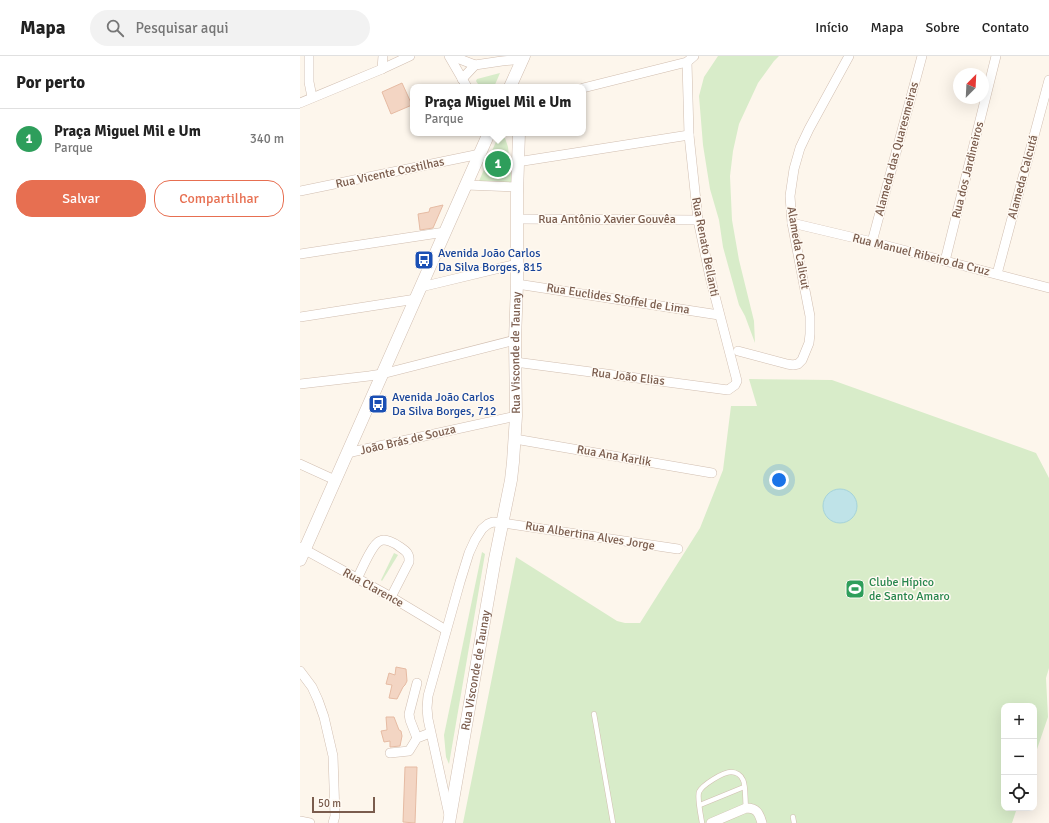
<!DOCTYPE html>
<html lang="pt">
<head>
<meta charset="utf-8">
<style>
	body { margin:0; font-family:Signika,sans-serif; background:#f2f2f2; color:#222 }
	.controls { position:absolute; right:12px; bottom:12px; display:grid; overflow:hidden; border-radius:8px; box-shadow:0 4px 16px #0002 }
	.controls button { width:36px; height:36px; display:grid; place-items:center; padding:0; border:0; border-bottom:1px solid #e0e0e0; background:#fff; color:#222; font:20px sans-serif }
	.compass { position:absolute; left:653px; top:12px; width:36px; height:36px; border-radius:50%; background:#fff; box-shadow:0 4px 16px #0002; rotate:24deg }
	.scale { position:absolute; left:12px; bottom:10px; width:63px; box-sizing:border-box; padding-left:4px; border:2px solid #7a5c4d; border-top:0; font-size:11px; line-height:14px; white-space:nowrap; color:#7a5c4d; -webkit-text-stroke:3px #fffaf3; paint-order:stroke }
	.you { position:absolute; left:479px; top:424px; width:14px; height:14px; margin:-10px; border:3px solid #fff; border-radius:50%; background:#1a73e8; box-shadow:0 0 0 6px #1a73e833 }
	.badge { display:grid; place-items:center; width:26px; height:26px; border-radius:50%; background:#e76f51; color:#fff; font-size:13px; font-weight:700 }
	.pin { position:absolute; translate:-50% -50%; border:2px solid #fff; box-shadow:0 1px 4px #0006 }
	.popup { position:absolute; left:110px; top:28px; width:176px; height:52px; box-sizing:border-box; display:grid; place-content:center; border-radius:8px; background:#fff; filter:drop-shadow(0 1px 3px #0005); font-size:13px; white-space:nowrap; color:#767676 }
	.popup b { font-size:15px; color:#222 }
	.popup::after { content:''; position:absolute; left:50%; top:100%; margin-left:-8px; border:8px solid transparent; border-top-color:#fff }
	.list { margin:0; padding:0; list-style:none }
	h2 { display:flex; justify-content:space-between; align-items:center; height:52px; margin:0; padding:0 16px; font-size:17px }
	h2 small { font-size:13px; font-weight:400; color:#767676 }
	.list li { display:grid; grid-template-columns:26px 1fr auto; gap:12px; align-items:center; box-sizing:border-box; height:60px; padding:0 16px; border-top:1px solid #e0e0e0 }
	.list b { display:block; font-size:15px; white-space:nowrap }
	.list p { margin:0; font-size:13px; white-space:nowrap; color:#767676 }
	.list em { font-size:13px; font-style:normal; color:#767676 }
	.actions { display:flex; gap:8px; padding:12px 16px }
	.actions a { flex:1; padding:9px 0; border:1px solid #e76f51; border-radius:16px; text-align:center; font-size:14px; color:#e76f51 }
	.actions .main { background:#e76f51; color:#fff }
	.icon { flex:none; width:22px; height:22px; fill:none; stroke:currentColor; stroke-width:2; stroke-linecap:round; stroke-linejoin:round }
	.map { position:relative; flex:none; width:749px; height:767px; overflow:hidden }
	header { display:flex; align-items:center; gap:24px; box-sizing:border-box; height:56px; padding:0 20px; background:#fff; border-bottom:1px solid #e0e0e0 }
	header strong { font-size:19px }
	nav { display:flex; gap:22px; margin-inline-start:auto; font-size:14px }
	.search { width:280px; height:36px; background:#f2f2f2; display:flex; align-items:center; gap:10px; box-sizing:border-box; padding:0 14px; border-radius:22px; color:#767676; font-size:15px }
	main { display:flex }
	aside { flex:1; background:#fff }
	.map>svg:first-child { display:block }
	.green { fill:#d8ecc9 }
	.water { fill:#bfe3e8; stroke:#a5d3da }
	.building { fill:#f3d5c3; stroke:#e6bba3 }
	.lines { fill:none; stroke-linecap:round; stroke-linejoin:round }
	.service-casing { stroke:#d1beb0; stroke-width:5.5 }
	.minor-casing { stroke:#d1beb0; stroke-width:10 }
	.tertiary-casing { stroke:#d1beb0; stroke-width:13 }
	.service { stroke:#fff; stroke-width:4.5 }
	.minor { stroke:#fff; stroke-width:9 }
	.tertiary { stroke:#fff; stroke-width:12 }
	.labels { text-anchor:middle; dominant-baseline:central; stroke-width:3; stroke-linejoin:round; paint-order:stroke }
	.street-label { font-size:12px; fill:#7a5c4d; stroke:#fffaf3 }
	.transit-label { font-size:12px; fill:#164399; stroke:#fffaf3; text-anchor:start }
	.leisure-label { font-size:12px; fill:#27864d; stroke:#fffaf3; text-anchor:start }
</style>
</head>
<body>
<header>
<strong>Mapa</strong>
<div class="search"><svg class="icon" aria-label="search" viewBox="0 0 24 24"><circle cx="10" cy="10" r="6"/><path d="M15 15l6 6"/></svg>Pesquisar aqui</div>
<nav><a>Início</a><a>Mapa</a><a>Sobre</a><a>Contato</a></nav>
</header>
<main>
<aside>
<h2>Por perto<small></small></h2>
<ul class="list">
<li><span class="badge" style="background:#2e9e5b">1</span><div><b>Praça Miguel Mil e Um</b><p>Parque</p></div><em>340 m</em></li>
</ul>
<div class="actions"><a class="main">Salvar</a><a>Compartilhar</a></div>
</aside>
<div class="map">
<svg width="749" height="767" viewBox="0 0 749 767">
	<rect width="100%" height="100%" fill="#fdf6ec"/>
	<g class="green">
		<path d="M418,0H479L474,5L458,27L439,68L433,95L430,120L432,164L439,204L454,265L455,287L445,260L439,249L423,191L419,164L410,133L403,89L399,40L404,21Z"/>
		<path d="M200,17L194,31H180L176,25L177,23Z"/>
		<path d="M198,81L205,82L208,91L212,127L179,125Z"/>
		<path d="M449,323L532,324L736,397L749,422V612L746,622L748,661L734,702V650H704V752H717L712,767H163L216,501L317,565L325,567H340L400,472L423,414L431,350H457Z"/>
		<path d="M182,496L185,498L149,708L146,701L144,679Z"/>
		<path d="M94,497L98,499L82,525L81,524Z"/>
	</g>
	<circle class="water" cx="540" cy="450" r="17"/>
	<g class="building">
		<path d="M102,27L112,49L91,58L82,36Z"/>
		<path d="M143,149L133,172L120,174L118,158L129,156L130,152Z"/>
		<path d="M96,611L106,613L107,625L105,629L103,631L97,643L89,642L92,629L86,628L89,617L95,619Z"/>
		<path d="M86,661H94L99,674L101,675L102,680L100,690L90,691V685L84,686L81,675L87,674Z"/>
		<path d="M105,711H117L115,767L103,766Z"/>
	</g>
	<g class="lines">
		<defs>
			<g id="service">
				<path d="M294,658L313,767"/>
				<path d="M400,749L444,731"/>
				<path d="M493,761L494,767"/>
				<path d="M402,767C401,760 397,742 399,736C402,729 423,716 431,716C436,716 441,719 443,724C446,729 445,746 446,752"/>
			</g>
			<g id="minor">
				<path d="M9,0V26L12,41"/>
				<path d="M149,0L167,31"/>
				<path d="M152,0L175,9L202,5L223,3"/>
				<path d="M82,13L83,0"/>
				<path d="M162,23L175,9"/>
				<path d="M283,32L387,6L394,0"/>
				<path d="M0,47L82,13L110,0"/>
				<path d="M217,106L389,79"/>
				<path d="M166,129L217,131"/>
				<path d="M0,135L180,98"/>
				<path d="M217,163L398,164"/>
				<path d="M492,167L572,186L749,232"/>
				<path d="M572,186L622,0"/>
				<path d="M0,198L145,176"/>
				<path d="M645,205L696,0"/>
				<path d="M697,218L749,24"/>
				<path d="M217,228L419,259"/>
				<path d="M121,231L217,208"/>
				<path d="M0,261L116,243"/>
				<path d="M438,295L487,308L493,309L498,308L502,304L509,287L510,278V260L492,167L490,140L494,113L500,92L509,73L549,0"/>
				<path d="M215,306L428,334L435,329L437,325L410,221L398,164L389,79L387,6"/>
				<path d="M0,328L69,320L82,318L215,284"/>
				<path d="M215,383L412,417"/>
				<path d="M47,397L216,360"/>
				<path d="M0,408L35,424"/>
				<path d="M0,491L91,541L146,574"/>
				<path d="M57,523C61,515 72,488 80,485C85,482 95,487 100,491C106,495 110,498 109,506L91,541"/>
				<path d="M0,615L12,631L18,644L24,661L33,700L35,760L33,767"/>
				<path d="M117,682L110,664L109,658L117,627"/>
				<path d="M90,697L109,695L117,682L130,677"/>
				<path d="M149,759L128,663L127,652L128,640L160,526L169,497L175,484L182,473L188,468L193,466L203,467L378,493"/>
				<path d="M0,765L10,767"/>
				<path d="M411,767L446,752C457,752 459,757 462,767"/>
			</g>
			<g id="tertiary">
				<path d="M210,31L224,0"/>
				<path d="M0,504L161,140L189,77"/>
				<path id="s1" d="M149,767L195,503L211,424L213,406L216,360L215,284L217,228V138L219,77"/>
			</g>
		</defs>
		<use href="#service" class="service-casing"/>
		<use href="#minor" class="minor-casing"/>
		<use href="#tertiary" class="tertiary-casing"/>
		<use href="#service" class="service"/>
		<use href="#minor" class="minor"/>
		<use href="#tertiary" class="tertiary"/>
	</g>
	<defs>
		<symbol id="bus-square" viewBox="-11 -11 22 22"><rect x="-9" y="-9" width="18" height="18" rx="4" fill="#1a4fb4" stroke="#fffaf3"/><path d="M-5-6H5V4H4V6H2V4H-2V6H-4V4H-5ZM-3.5-4V0h7V-4ZM-3.5 1.2v1.5H-2V1.2ZM2 1.2v1.5H3.5V1.2Z" fill="#fff"/></symbol>
		<symbol id="stadium-square" viewBox="-11 -11 22 22"><rect x="-9" y="-9" width="18" height="18" rx="4" fill="#2e9e5b" stroke="#fffaf3"/><path d="M0-5a6.5 5 0 1 0 0 10a6.5 5 0 1 0 0-10ZM-3.5-1.8h7v3.6h-7Z" fill="#fff"/></symbol>
	</defs>
	<g fill-rule="evenodd">
		<use href="#bus-square" x="113" y="193" width="22" height="22"/>
		<use href="#bus-square" x="67" y="337" width="22" height="22"/>
		<use href="#stadium-square" x="544" y="522" width="22" height="22"/>
	</g>
	<g class="labels">
		<g class="street-label">
			<text transform="translate(597 93) rotate(-75)">Alameda das Quaresmeiras</text>
			<text transform="translate(668 114) rotate(-76)">Rua dos Jardineiros</text>
			<text transform="translate(90 117) rotate(-12)">Rua Vicente Costilhas</text>
			<text transform="translate(723 121) rotate(-75)">Alameda Calcutá</text>
			<text x="307" y="163">Rua Antônio Xavier Gouvêa</text>
			<text transform="translate(405 191) rotate(79)">Rua Renato Bellanti</text>
			<text transform="translate(498 192) rotate(80)">Alameda Calicut</text>
			<text transform="translate(621 199) rotate(14)">Rua Manuel Ribeiro da Cruz</text>
			<text transform="translate(318 243) rotate(9)">Rua Euclides Stoffel de Lima</text>
			<text stroke="none"><textPath href="#s1" startOffset="476">Rua Visconde de Taunay</textPath></text>
			<text transform="translate(328 321) rotate(7)">Rua João Elias</text>
			<text transform="translate(108 384) rotate(-13)">João Brás de Souza</text>
			<text transform="translate(314 400) rotate(10)">Rua Ana Karlik</text>
			<text transform="translate(290 480) rotate(9)">Rua Albertina Alves Jorge</text>
			<text transform="translate(73 532) rotate(29)">Rua Clarence</text>
			<text stroke="none"><textPath href="#s1" startOffset="155">Rua Visconde de Taunay</textPath></text>
		</g>
		<g class="transit-label">
			<text x="138" y="197">Avenida João Carlos<tspan x="138" dy="14">Da Silva Borges, 815</tspan></text>
			<text x="92" y="341">Avenida João Carlos<tspan x="92" dy="14">Da Silva Borges, 712</tspan></text>
		</g>
		<g class="leisure-label">
			<text x="569" y="526">Clube Hípico<tspan x="569" dy="14">de Santo Amaro</tspan></text>
		</g>
	</g>
</svg>
<div class="controls">
<button>+</button>
<button>−</button>
<button><svg class="icon" aria-label="locate" viewBox="0 0 24 24"><circle cx="12" cy="12" r="6"/><path d="M12 2v4M12 18v4M2 12h4M18 12h4"/></svg></button>
</div>
<svg class="compass" viewBox="-18 -18 36 36"><path d="M0-13l5 13h-10z" fill="#e53935"/><path d="M0 13l5-13h-10z" fill="#767676"/></svg>
<div class="scale">50 m</div>
<div class="you"></div>
<div class="pin badge" style="left:198px;top:108px;background:#2e9e5b">1</div>
<div class="popup"><b>Praça Miguel Mil e Um</b>Parque</div>
</div>
</main>
</body>
</html>
